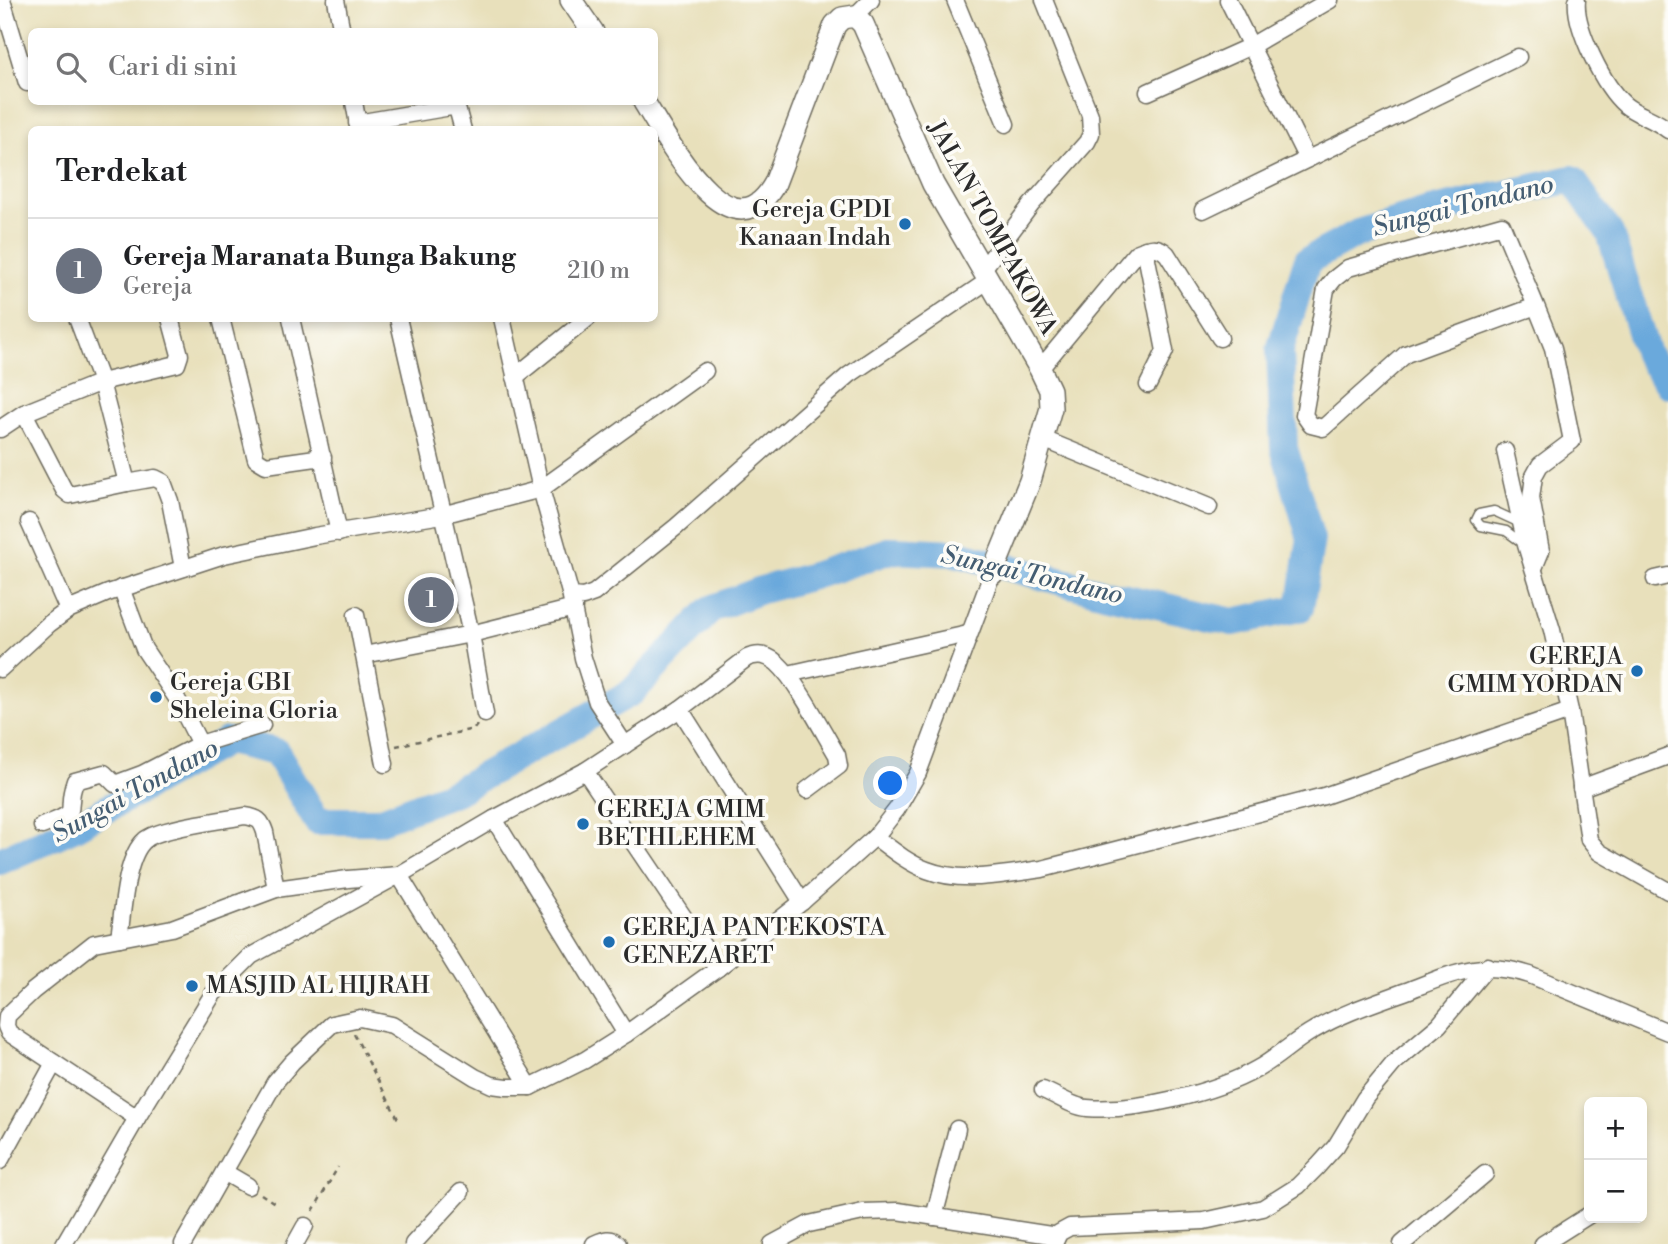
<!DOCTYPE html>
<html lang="id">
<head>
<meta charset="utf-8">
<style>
	body { margin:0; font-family:"Libre Bodoni",serif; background:#f6f6f6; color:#202124 }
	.controls { position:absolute; right:21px; bottom:21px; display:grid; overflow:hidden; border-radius:10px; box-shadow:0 4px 10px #0003 }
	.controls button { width:63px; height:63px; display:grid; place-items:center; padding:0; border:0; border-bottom:2px solid #e0e0e0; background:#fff; color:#202124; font:35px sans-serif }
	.you { position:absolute; left:891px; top:784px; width:24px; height:24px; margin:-18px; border:5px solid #fff; border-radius:50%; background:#1a73e8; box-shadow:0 0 0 10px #1a73e833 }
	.badge { display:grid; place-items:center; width:46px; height:46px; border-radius:50%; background:#7c3aed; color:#fff; font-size:23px; font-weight:700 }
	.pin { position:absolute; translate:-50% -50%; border:4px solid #fff; box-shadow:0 2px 7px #0006 }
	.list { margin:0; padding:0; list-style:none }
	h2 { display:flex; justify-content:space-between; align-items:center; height:91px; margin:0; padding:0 28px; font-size:30px }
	h2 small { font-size:23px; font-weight:400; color:#757577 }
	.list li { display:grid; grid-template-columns:46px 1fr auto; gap:21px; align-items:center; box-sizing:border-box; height:105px; padding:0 28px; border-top:2px solid #e0e0e0 }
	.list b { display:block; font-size:26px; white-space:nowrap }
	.list p { margin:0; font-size:23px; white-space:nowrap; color:#757577 }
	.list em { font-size:23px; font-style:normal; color:#757577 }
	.icon { flex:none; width:38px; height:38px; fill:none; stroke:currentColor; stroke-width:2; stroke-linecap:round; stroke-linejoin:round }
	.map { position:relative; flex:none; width:1668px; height:1244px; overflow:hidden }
	.search { position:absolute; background:#fff; box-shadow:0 4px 10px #0003; left:28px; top:28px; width:630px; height:77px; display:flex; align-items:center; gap:18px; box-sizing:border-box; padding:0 24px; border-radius:10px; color:#757577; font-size:26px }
	.panel { position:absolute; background:#fff; box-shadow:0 4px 10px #0003; left:28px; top:126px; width:630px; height:196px; border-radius:10px }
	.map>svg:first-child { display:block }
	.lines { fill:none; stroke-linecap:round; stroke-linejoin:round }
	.river { stroke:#6aa9dc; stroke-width:28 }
	.service-casing { stroke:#6d6a5d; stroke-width:11 }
	.minor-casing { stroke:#6d6a5d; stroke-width:19 }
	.tertiary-casing { stroke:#6d6a5d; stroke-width:24 }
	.path { stroke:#6d6a5d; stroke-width:2.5; stroke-dasharray:5 5; stroke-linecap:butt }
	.service { stroke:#fff; stroke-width:8 }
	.minor { stroke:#fff; stroke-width:16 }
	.tertiary { stroke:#fff; stroke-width:21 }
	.poi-dot { fill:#1f6fb2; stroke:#fdfcf7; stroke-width:2.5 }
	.labels { text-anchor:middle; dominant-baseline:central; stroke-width:7; stroke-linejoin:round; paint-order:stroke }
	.poi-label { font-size:24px; fill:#2b2b2b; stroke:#fdfcf7; text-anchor:start }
	.street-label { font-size:24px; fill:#2b2b2b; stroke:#fdfcf7 }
	.water-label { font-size:26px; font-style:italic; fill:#445d72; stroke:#fdfcf7 }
</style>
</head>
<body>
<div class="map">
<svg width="1668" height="1244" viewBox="0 0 1668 1244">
	<rect width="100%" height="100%" fill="#fdfcf7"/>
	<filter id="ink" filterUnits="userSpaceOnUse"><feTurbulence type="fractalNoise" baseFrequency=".0143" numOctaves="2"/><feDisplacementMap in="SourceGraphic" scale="14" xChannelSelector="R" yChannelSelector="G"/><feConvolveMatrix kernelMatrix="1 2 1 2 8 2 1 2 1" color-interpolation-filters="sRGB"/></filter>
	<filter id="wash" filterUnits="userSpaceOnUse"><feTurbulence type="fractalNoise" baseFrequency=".00686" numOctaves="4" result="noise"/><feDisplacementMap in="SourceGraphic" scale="28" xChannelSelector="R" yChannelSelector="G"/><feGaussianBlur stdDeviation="1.57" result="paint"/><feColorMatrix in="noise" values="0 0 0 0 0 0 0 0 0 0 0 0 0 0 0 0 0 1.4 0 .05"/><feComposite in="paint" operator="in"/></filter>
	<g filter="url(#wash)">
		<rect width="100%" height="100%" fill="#e8e0bb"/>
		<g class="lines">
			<path class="river" d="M0,861L73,828L227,741L276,752L317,821H379L455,792L632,692L711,609L761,590L813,576L891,550L955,553L1104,593L1233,622L1300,608L1311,539L1284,448L1280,350L1307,261L1358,233L1430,211L1572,179L1610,233L1647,354L1668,384"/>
		</g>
	</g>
	<g filter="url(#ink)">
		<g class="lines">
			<defs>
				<path id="service" d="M1520,523L1494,511L1479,514L1476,520L1481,526L1506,531L1524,544"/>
				<g id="minor">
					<path d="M2,0L27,83"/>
					<path d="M336,0L342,32"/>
					<path d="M955,0L1006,124"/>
					<path d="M1228,0L1307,159"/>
					<path d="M1577,0C1574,27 1604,87 1625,105C1637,115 1655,119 1668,130"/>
					<path d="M855,16L871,0"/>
					<path d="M1148,92L1251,46L1330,0"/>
					<path d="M354,102L359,130"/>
					<path d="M357,123L451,107L457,108L463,130"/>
					<path d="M1203,210L1518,57"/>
					<path d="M1145,249L1165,351L1148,385"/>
					<path d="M983,269L1031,205L1087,142L1091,134L1090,115L1044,0"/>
					<path d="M77,318L101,382L127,483L155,478L163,482L170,501L183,568"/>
					<path d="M221,318L256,459L266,465L323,457"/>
					<path d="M291,318L339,533"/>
					<path d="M398,318L471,634L485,714"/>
					<path d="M502,318L541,489L705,371"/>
					<path d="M1040,369L1136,253C1148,248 1157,244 1167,254L1220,338"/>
					<path d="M515,377L588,318"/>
					<path d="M24,413L101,382L177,364L180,355L170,318"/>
					<path d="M0,429L24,413L64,490L70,495L127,483"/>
					<path d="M1043,439L1209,507"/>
					<path d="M1505,451L1526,545L1552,630L1570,711L1589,840L1599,852L1668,891"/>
					<path d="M29,522L68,610"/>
					<path d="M1534,568L1541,551L1531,498L1534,476L1540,465L1572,441L1553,348L1536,306L1406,354L1323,428L1311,425L1304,415L1326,289L1334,279L1348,268L1502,225L1536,306"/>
					<path d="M1655,579L1668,576"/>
					<path d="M121,588L144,649L176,697L200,744"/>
					<path d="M571,598L583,658L597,702L625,745"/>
					<path d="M356,615L385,764"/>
					<path d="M364,655L471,634L574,608"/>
					<path d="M0,669L49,624L68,610L108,593L224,555L315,536L442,515L541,489L571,596L583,597L594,593L676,527L849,375L989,280"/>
					<path d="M788,674L968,634"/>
					<path d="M680,709L802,902"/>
					<path d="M585,771L680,709L747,658C758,653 768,655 777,663C797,681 822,730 837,755L839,766L807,790"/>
					<path d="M1581,788L1668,756"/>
					<path d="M494,819L585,771L718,968"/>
					<path d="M42,826C85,809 63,815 75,781L104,773L115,784L142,774L200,744L262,725"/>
					<path d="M875,837C891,849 908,863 927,870C963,884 1005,874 1042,869L1324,796L1570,711"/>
					<path d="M119,938C123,912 125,857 145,840C158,828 225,820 245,816C258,818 261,820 265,832L276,889"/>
					<path d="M1043,1090C1056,1095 1073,1107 1087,1108C1135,1112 1215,1093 1257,1069C1277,1058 1294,1041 1314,1030C1344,1012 1380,1001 1412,989C1458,971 1482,960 1530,975L1668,1032"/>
					<path d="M137,1118L9,1033L6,1026L7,1016L33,991L94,943L172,928L276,889L348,879L399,875L494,819L626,1034"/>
					<path d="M0,1161L54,1063"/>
					<path d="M224,1172L248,1186"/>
					<path d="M934,1217L957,1129"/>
					<path d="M64,1244L137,1118L213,994L251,956L399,875L530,1087"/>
					<path d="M183,1244L275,1082L292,1062L332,1024L360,1018L392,1025L475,1077L492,1085L507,1087H530L585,1060L626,1034L718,968L802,902L875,837L897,809L918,773L992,574"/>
					<path d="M295,1244L305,1226"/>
					<path d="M413,1244L461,1192"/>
					<path d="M594,1244C603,1240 611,1236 618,1244"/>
					<path d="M772,1244L809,1224L863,1212L898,1211L1057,1236"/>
					<path d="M1054,1244L1059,1233L1070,1227L1204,1221L1263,1208L1298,1186L1318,1166L1336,1146L1365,1098L1394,1063L1439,1025L1488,966"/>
					<path d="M1402,1244L1485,1174"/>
					<path d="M1543,1244L1589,1215"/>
				</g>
				<g id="tertiary">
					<path d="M571,0L593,32"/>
					<path d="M644,102C665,135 731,263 775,183L835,25L842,18L855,16L863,24L933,184L1040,369L1050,390L1051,408L1030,481L992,574"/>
				</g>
			</defs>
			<use href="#service" class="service-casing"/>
			<use href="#minor" class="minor-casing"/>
			<use href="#tertiary" class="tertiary-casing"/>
			<g class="path">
				<path d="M396,746L474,729L477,725"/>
				<path d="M354,1034L398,1119"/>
				<path d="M261,1194L276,1204"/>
				<path d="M313,1211L338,1167"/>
			</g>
			<use href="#service" class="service"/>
			<use href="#minor" class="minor"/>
			<use href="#tertiary" class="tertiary"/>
		</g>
	</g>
	<g class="poi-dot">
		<circle cx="905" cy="224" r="7"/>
		<circle cx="1637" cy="671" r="7"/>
		<circle cx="156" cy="697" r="7"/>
		<circle cx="583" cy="824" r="7"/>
		<circle cx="609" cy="942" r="7"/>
		<circle cx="192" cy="986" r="7"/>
	</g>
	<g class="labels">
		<g class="poi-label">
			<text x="891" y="210" text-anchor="end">Gereja GPDI<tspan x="891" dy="28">Kanaan Indah</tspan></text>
			<text x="1623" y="657" text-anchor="end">GEREJA<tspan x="1623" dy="28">GMIM YORDAN</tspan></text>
			<text x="170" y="683">Gereja GBI<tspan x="170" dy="28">Sheleina Gloria</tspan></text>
			<text x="597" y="810">GEREJA GMIM<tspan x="597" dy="28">BETHLEHEM</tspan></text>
			<text x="623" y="928">GEREJA PANTEKOSTA<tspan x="623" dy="28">GENEZARET</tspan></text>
			<text x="206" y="986">MASJID AL HIJRAH</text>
		</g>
		<g class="street-label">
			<text transform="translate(992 228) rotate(61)">JALAN TOMPAKOWA</text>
		</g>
		<g class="water-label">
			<text transform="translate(1463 206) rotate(-14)">Sungai Tondano</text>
			<text transform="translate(1032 575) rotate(13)">Sungai Tondano</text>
			<text transform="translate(135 791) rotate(-29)">Sungai Tondano</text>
		</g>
	</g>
</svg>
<div class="controls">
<button>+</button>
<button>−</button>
</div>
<div class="you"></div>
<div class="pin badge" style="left:431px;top:600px;background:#6b7280">1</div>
<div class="search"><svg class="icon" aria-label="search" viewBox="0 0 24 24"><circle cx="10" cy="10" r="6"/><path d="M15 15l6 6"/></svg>Cari di sini</div>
<section class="panel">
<h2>Terdekat<small></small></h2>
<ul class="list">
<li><span class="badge" style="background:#6b7280">1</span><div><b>Gereja Maranata Bunga Bakung</b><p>Gereja</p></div><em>210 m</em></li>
</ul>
</section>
</div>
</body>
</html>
